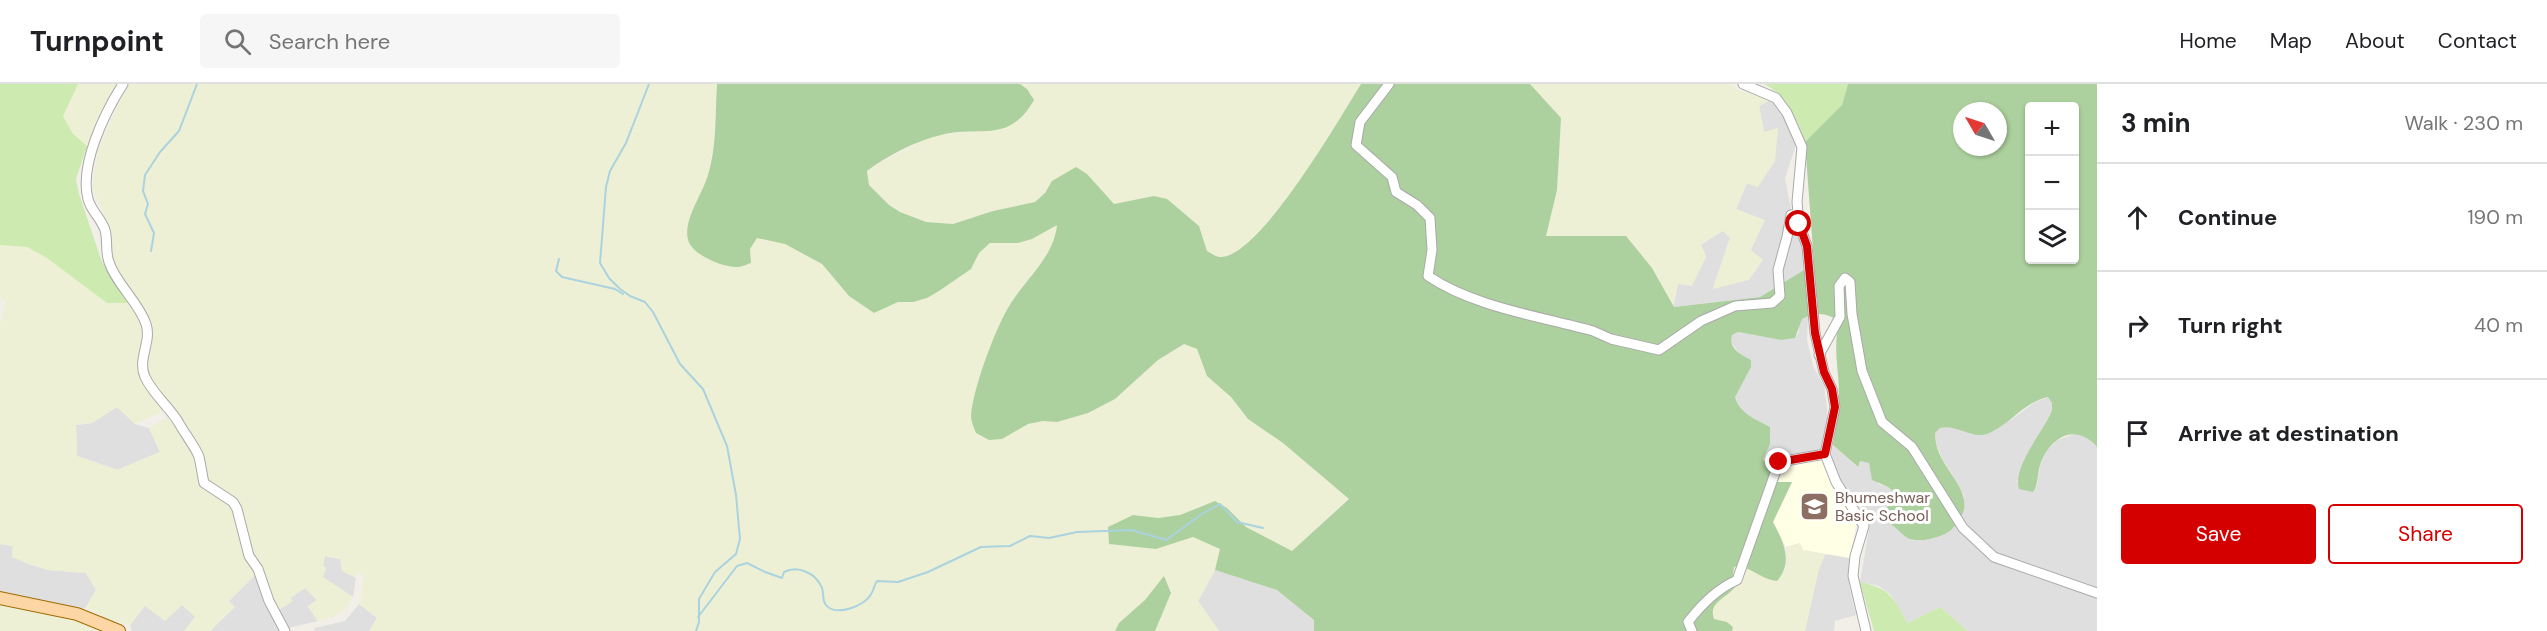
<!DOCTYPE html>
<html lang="en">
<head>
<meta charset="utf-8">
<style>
	body { margin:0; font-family:"DM Sans",sans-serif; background:#f6f6f6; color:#202124 }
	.controls { position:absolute; right:18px; top:18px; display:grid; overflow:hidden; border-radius:6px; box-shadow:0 2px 4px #0004 }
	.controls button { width:54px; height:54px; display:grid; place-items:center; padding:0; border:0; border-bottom:2px solid #e0e0e0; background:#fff; color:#202124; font:30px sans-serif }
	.compass { position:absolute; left:1953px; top:18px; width:54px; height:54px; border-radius:50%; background:#fff; box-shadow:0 2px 4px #0004; rotate:309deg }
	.stop { position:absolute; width:18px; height:18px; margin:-14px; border:4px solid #d40000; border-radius:50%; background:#fff }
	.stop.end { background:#d40000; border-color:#fff; box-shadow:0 2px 6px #0008 }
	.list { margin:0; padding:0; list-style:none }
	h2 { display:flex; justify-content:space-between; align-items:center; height:78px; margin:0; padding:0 24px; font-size:26px }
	h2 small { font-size:20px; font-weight:400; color:#757577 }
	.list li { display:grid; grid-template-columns:39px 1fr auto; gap:18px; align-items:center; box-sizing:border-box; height:108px; padding:0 24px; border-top:2px solid #e0e0e0 }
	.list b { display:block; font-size:22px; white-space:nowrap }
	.list em { font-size:20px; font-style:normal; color:#757577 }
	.actions { display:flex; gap:12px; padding:18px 24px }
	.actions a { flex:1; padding:14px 0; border:2px solid #d40000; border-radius:6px; text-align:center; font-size:21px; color:#d40000 }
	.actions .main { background:#d40000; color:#fff }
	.icon { flex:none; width:33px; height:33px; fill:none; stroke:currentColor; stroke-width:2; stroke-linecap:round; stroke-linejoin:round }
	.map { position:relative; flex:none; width:2097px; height:547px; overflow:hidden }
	header { display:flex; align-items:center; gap:36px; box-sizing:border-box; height:84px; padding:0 30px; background:#fff; border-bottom:2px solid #e0e0e0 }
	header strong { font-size:28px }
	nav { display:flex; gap:33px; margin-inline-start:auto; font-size:21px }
	.search { width:420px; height:54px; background:#f6f6f6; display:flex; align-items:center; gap:15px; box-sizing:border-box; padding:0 21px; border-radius:6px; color:#757577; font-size:22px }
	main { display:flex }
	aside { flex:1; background:#fff }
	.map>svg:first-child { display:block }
	.residential { fill:#e0dfdf }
	.education { fill:#ffffe5 }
	.farmland { fill:#eef0d5 }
	.grass { fill:#cdebb0 }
	.forest { fill:#add19e; fill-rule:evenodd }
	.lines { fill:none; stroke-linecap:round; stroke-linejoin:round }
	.stream { stroke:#aad3df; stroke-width:2 }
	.minor-casing { stroke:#a9a9a9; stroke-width:11 }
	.major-casing { stroke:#a06b00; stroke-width:14 }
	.minor { stroke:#fff; stroke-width:9 }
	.major { stroke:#fcd6a4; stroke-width:12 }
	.route { stroke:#d40000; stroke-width:8 }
	.labels { text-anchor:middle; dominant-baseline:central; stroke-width:6; stroke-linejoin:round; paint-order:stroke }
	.education-label { font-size:16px; fill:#785e54; stroke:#fff; text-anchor:start }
</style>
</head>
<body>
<header>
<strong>Turnpoint</strong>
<div class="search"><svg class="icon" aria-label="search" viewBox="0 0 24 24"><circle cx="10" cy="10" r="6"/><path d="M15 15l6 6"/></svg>Search here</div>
<nav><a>Home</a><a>Map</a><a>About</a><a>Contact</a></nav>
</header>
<main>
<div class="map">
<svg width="2097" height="547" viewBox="0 0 2097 547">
	<rect width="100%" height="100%" fill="#f2efe9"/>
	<g class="residential">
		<path d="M1771,16L1787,39L1796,61L1785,94L1794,141L1804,161L1805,187L1760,213L1673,223L1678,200L1701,161L1723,146L1730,154L1713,204L1762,175L1751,167L1736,125L1747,99L1778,45L1764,48L1759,21Z"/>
		<path d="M1808,232L1807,256L1813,282L1824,302L1827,323V338L1820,368L1763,375L1770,360L1754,334L1744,331L1735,313L1739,269L1730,257L1732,251L1738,248L1781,256L1795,254L1799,248V241L1802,235Z"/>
		<path d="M2048,313L2052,319V326L2021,385L2017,399L2037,402L2040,382L2047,366L2057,356L2078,349L2084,351L2097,363V547H1968L1940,523L1908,539L1891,511L1879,502L1860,498L1870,439L1860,418L1849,408L1833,384L1830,376L1833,361L1857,383L1860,377L1869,379L1878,400L1888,403L1895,409L1888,439L1896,442L1907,453L1934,454L1947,449L1964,425V411L1943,376L1935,357V349L1940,344L1947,342L1954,343L2011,336L2035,318Z"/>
		<path d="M117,323L135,340L149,344L160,368L117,386L77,372L76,341L92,339Z"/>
		<path d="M0,460L13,462L12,473L29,480L48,486L86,489L96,506L86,523L81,526L0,510Z"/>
		<path d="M1825,470L1850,474L1849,502L1856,531L1835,537L1834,547H1805L1818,488Z"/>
		<path d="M325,472L340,475L342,486L356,494L353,513L322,493L326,484L323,481Z"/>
		<path d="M1215,486L1277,506L1315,536L1314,547H1219L1198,517Z"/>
		<path d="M256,490L281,547H210L234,523L228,518Z"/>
		<path d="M305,504L318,517L308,523L318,537L288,544L277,527L292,517L290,514Z"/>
		<path d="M359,520L377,534L369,547H315L314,544L345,537Z"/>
		<path d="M182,521L196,533L184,547H132L130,541L145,522Z"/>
	</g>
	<path class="education" d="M1821,374L1856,441L1850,474L1803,466L1800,459L1786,463L1773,438L1792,399L1777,398L1779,381Z"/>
	<g class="farmland">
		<path d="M78,0H121L87,62L73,51L63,32Z"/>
		<path d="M129,0H717L713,64L708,91L687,144L750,165L757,153L785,160L822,180L849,212L874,228L898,218H913L971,185L979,169L990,159H1018L1032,155L1057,140L1056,154L1050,167L1009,221L979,292L971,334L1002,355L1028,340L1043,337L1057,338L1115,315L1158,276L1185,260L1197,265L1207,292L1231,313L1248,335L1283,359L1349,414L1292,467L1246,443L1227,424L1206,419L1180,431L1158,434L1133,431L1108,443L1109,460L1156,465L1193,453L1220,465L1215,486L1198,517L1219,547H1155L1171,509L1164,493L1145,516L1119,539L1115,547H369L377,534L359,520L364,493L358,489L356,494L342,487L340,475L325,472L323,481L326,484L323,493L353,513L348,523L336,532L318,537L308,522L317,516L305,504L290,514L293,517L277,527L252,475L244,433L206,397L200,367L157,309L145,280L151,250L132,208L112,176V153L108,140L92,104L97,70L112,33Z"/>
		<path d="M1020,0H1361L1302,94L1256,152L1234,169L1220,173L1207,168L1199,141L1154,112L1114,120L1087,91L1052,97L1045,109L1035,118L993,127L953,140L926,138L900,128L889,121L869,101L867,87L879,79L931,53L944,50L1003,45L1027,5Z"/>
		<path d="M1530,0H1730L1738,6L1771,16L1759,22L1764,48L1778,44L1775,77L1758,103L1746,99L1736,125L1765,136L1751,166L1763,176L1749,196L1713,205L1730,154L1723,147L1701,160L1706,173L1692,202L1678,200L1673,223L1652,184L1626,152H1546L1557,106L1561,34Z"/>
		<path d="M0,161L27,163L47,174L107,219H131L142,240L141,262L136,280L147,306L163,327L135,340L117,323L92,339L76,341L77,372L118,386L160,368L149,344L167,333L174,341L194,372L198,399L211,411L228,419L237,433L241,464L246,477L256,490L229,517L235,523L210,547H184L195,533L182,521L165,537L145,522L130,541L108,535L86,523L96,506L86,489L48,486L29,480L12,473L13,462L0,460V241L6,218L0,213Z"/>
		<path d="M1800,459L1803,466L1825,470L1818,488L1805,547H1732L1733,543L1728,538L1714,535L1712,529L1713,521L1731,508L1735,496L1733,490L1734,483L1742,482L1770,496L1777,497L1786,484V463Z"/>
		<path d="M0,520L71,534L104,547H0Z"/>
	</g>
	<g class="grass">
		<path d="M0,0H78L63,32L73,50L87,62L76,95L79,110L102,178L131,219H107L47,174L27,163L0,161Z"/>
		<path d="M1764,0H1848L1842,21L1805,58C1796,34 1788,12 1764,0Z"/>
		<path d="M1860,498C1892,505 1892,513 1908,539L1940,523L1968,547H1874Z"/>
	</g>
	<g class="forest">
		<path d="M717,0H1020L1027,5L1034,16C1008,61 981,41 941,51C916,57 888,71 867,87L869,101L889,121L900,128L926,138L953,140L993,127L1035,118L1045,109L1052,97L1076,83L1087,90L1114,120L1154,112L1167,115L1199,142L1207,167C1211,169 1216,173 1220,173C1259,175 1341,32 1361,0H1530L1561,34L1557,106L1546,152H1626L1652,184L1674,223L1760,213L1814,180L1805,58L1842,21L1848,0H2097V363C2075,338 2050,353 2040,381C2037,390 2039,399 2033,408L2019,405C2012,383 2044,347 2052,326V319L2048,313C2025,317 2009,342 1987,350C1971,355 1956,340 1940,344L1935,349C1934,389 1989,409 1951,446C1942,454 1917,460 1906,453C1899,448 1896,442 1888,439L1885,428L1895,409L1888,403L1872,396L1869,379L1860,377L1858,383L1833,361C1836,343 1839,326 1839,309C1839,286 1832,261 1840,238C1827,229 1817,227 1802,235L1795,254L1781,256L1738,248L1732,251C1728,265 1741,270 1751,276V283L1735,313C1741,331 1754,334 1770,343V360L1763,375L1768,383L1779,381L1777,398H1792L1773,438C1783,457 1794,478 1777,497C1761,496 1750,481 1734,483L1733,490L1735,503C1726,515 1708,518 1714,535L1727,538L1733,543L1732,547H1314V536L1277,506L1215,486L1220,465L1193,453L1156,465L1109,460L1108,443L1133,431L1158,434L1180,431L1215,417L1227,424L1246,443L1292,467L1349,415L1283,359L1248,335L1231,313L1207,292L1197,265L1184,260L1158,276L1115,315L1088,329L1057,338L1043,337L1028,340L1002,355L989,356L976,349C974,344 971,337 971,332C973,304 996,242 1011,219C1027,194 1054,172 1057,141L1032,155L1018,159H990L979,169L971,185L939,207L927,214L913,218H898L874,229L849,212L822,180L785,160L757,154L750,165L751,179C747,180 742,183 738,183C724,184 692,171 688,156C683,136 702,111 708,91C717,62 715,30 717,0ZM2030,22H2074V176H2030ZM1962,27H1998V63H1962Z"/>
		<path d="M1164,492L1171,509L1155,547H1115L1119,539L1145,516Z"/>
	</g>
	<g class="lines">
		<g class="stream">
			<path d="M649,0L626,59L610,87L606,103L600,179L609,194L620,205L630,212L645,218L653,228L680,280L703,305L727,362L736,411L740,455L736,470L715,488L699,515V538L696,547"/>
			<path d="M151,167L154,149L145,130L148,120L143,107L145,91L160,68L179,47L197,0"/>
			<path d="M559,175L556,187L562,193L615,205L623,210"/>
			<path d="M698,533L737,482L747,479L765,488L782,494L784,488C798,481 816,489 822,504C824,510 822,516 826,521C836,533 865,522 871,510C874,506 874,501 877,497L898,498L928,488L981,463L1010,462L1030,452L1049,454L1077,448L1132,446L1166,456L1202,430L1220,420L1237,438L1263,444"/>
		</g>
		<defs>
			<g id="minor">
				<path d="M123,0C105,28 79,81 88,115C91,127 101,134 105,146C108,156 105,168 109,178C116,200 138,217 146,240C152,258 137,275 145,293C154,312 171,324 180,341C185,350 196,364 199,373C201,381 202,390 204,399L233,418L237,425L249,472L258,485L269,517L285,547"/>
				<path d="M1389,0L1360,38L1356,61L1392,93L1396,108L1417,121L1430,134L1432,166L1428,192C1474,223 1539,232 1593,247L1611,255L1659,266L1701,237L1735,222L1772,219L1780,212L1778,186L1787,153L1791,131L1798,130"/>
				<path d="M1743,0L1776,14L1787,29L1802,63L1797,118L1799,140L1807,162L1815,249L1824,288L1832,305L1835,323L1825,370L1836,398L1864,442L1855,472L1853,492L1866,547"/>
				<path d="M1819,271L1840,233L1839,202L1845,194L1850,198L1852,230L1862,287L1882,338L1912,363L1963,444L1994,473L2097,509"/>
				<path d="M1692,547L1688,538C1701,521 1717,505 1737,496L1779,378L1825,370"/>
			</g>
			<path id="major" d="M0,514L77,530L119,547"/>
		</defs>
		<use href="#minor" class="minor-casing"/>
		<use href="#major" class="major-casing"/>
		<use href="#minor" class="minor"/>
		<use href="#major" class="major"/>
	</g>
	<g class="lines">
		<path class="route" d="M1779,378L1825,370L1835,323L1832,305L1824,288L1815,249L1807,162L1799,140"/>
	</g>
	<defs>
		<symbol id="school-square" viewBox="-11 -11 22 22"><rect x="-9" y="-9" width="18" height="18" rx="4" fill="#8d6e63" stroke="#fff"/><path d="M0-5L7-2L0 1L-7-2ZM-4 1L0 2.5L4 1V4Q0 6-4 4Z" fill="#fff"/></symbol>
	</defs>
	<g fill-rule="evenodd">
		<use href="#school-square" x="1798" y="406" width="33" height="33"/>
	</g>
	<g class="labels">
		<g class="education-label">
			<text x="1835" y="413">Bhumeshwar<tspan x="1835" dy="18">Basic School</tspan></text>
		</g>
	</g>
</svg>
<div class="controls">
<button>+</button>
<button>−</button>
<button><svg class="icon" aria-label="layers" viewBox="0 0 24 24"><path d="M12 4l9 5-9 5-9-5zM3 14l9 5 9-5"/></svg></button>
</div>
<svg class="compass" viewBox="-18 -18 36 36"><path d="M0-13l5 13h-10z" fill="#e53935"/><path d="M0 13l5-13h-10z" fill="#757577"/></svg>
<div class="stop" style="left:1799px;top:140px"></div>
<div class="stop end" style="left:1779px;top:378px"></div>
</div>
<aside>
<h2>3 min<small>Walk · 230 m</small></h2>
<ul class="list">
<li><svg class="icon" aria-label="ahead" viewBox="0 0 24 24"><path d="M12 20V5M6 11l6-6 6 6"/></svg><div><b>Continue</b></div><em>190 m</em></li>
<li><svg class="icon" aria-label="right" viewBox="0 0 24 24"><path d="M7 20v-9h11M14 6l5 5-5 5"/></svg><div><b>Turn right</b></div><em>40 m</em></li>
<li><svg class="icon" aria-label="arrive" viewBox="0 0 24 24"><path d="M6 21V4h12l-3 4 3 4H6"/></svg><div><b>Arrive at destination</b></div></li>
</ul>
<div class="actions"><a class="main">Save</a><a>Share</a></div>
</aside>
</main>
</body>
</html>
